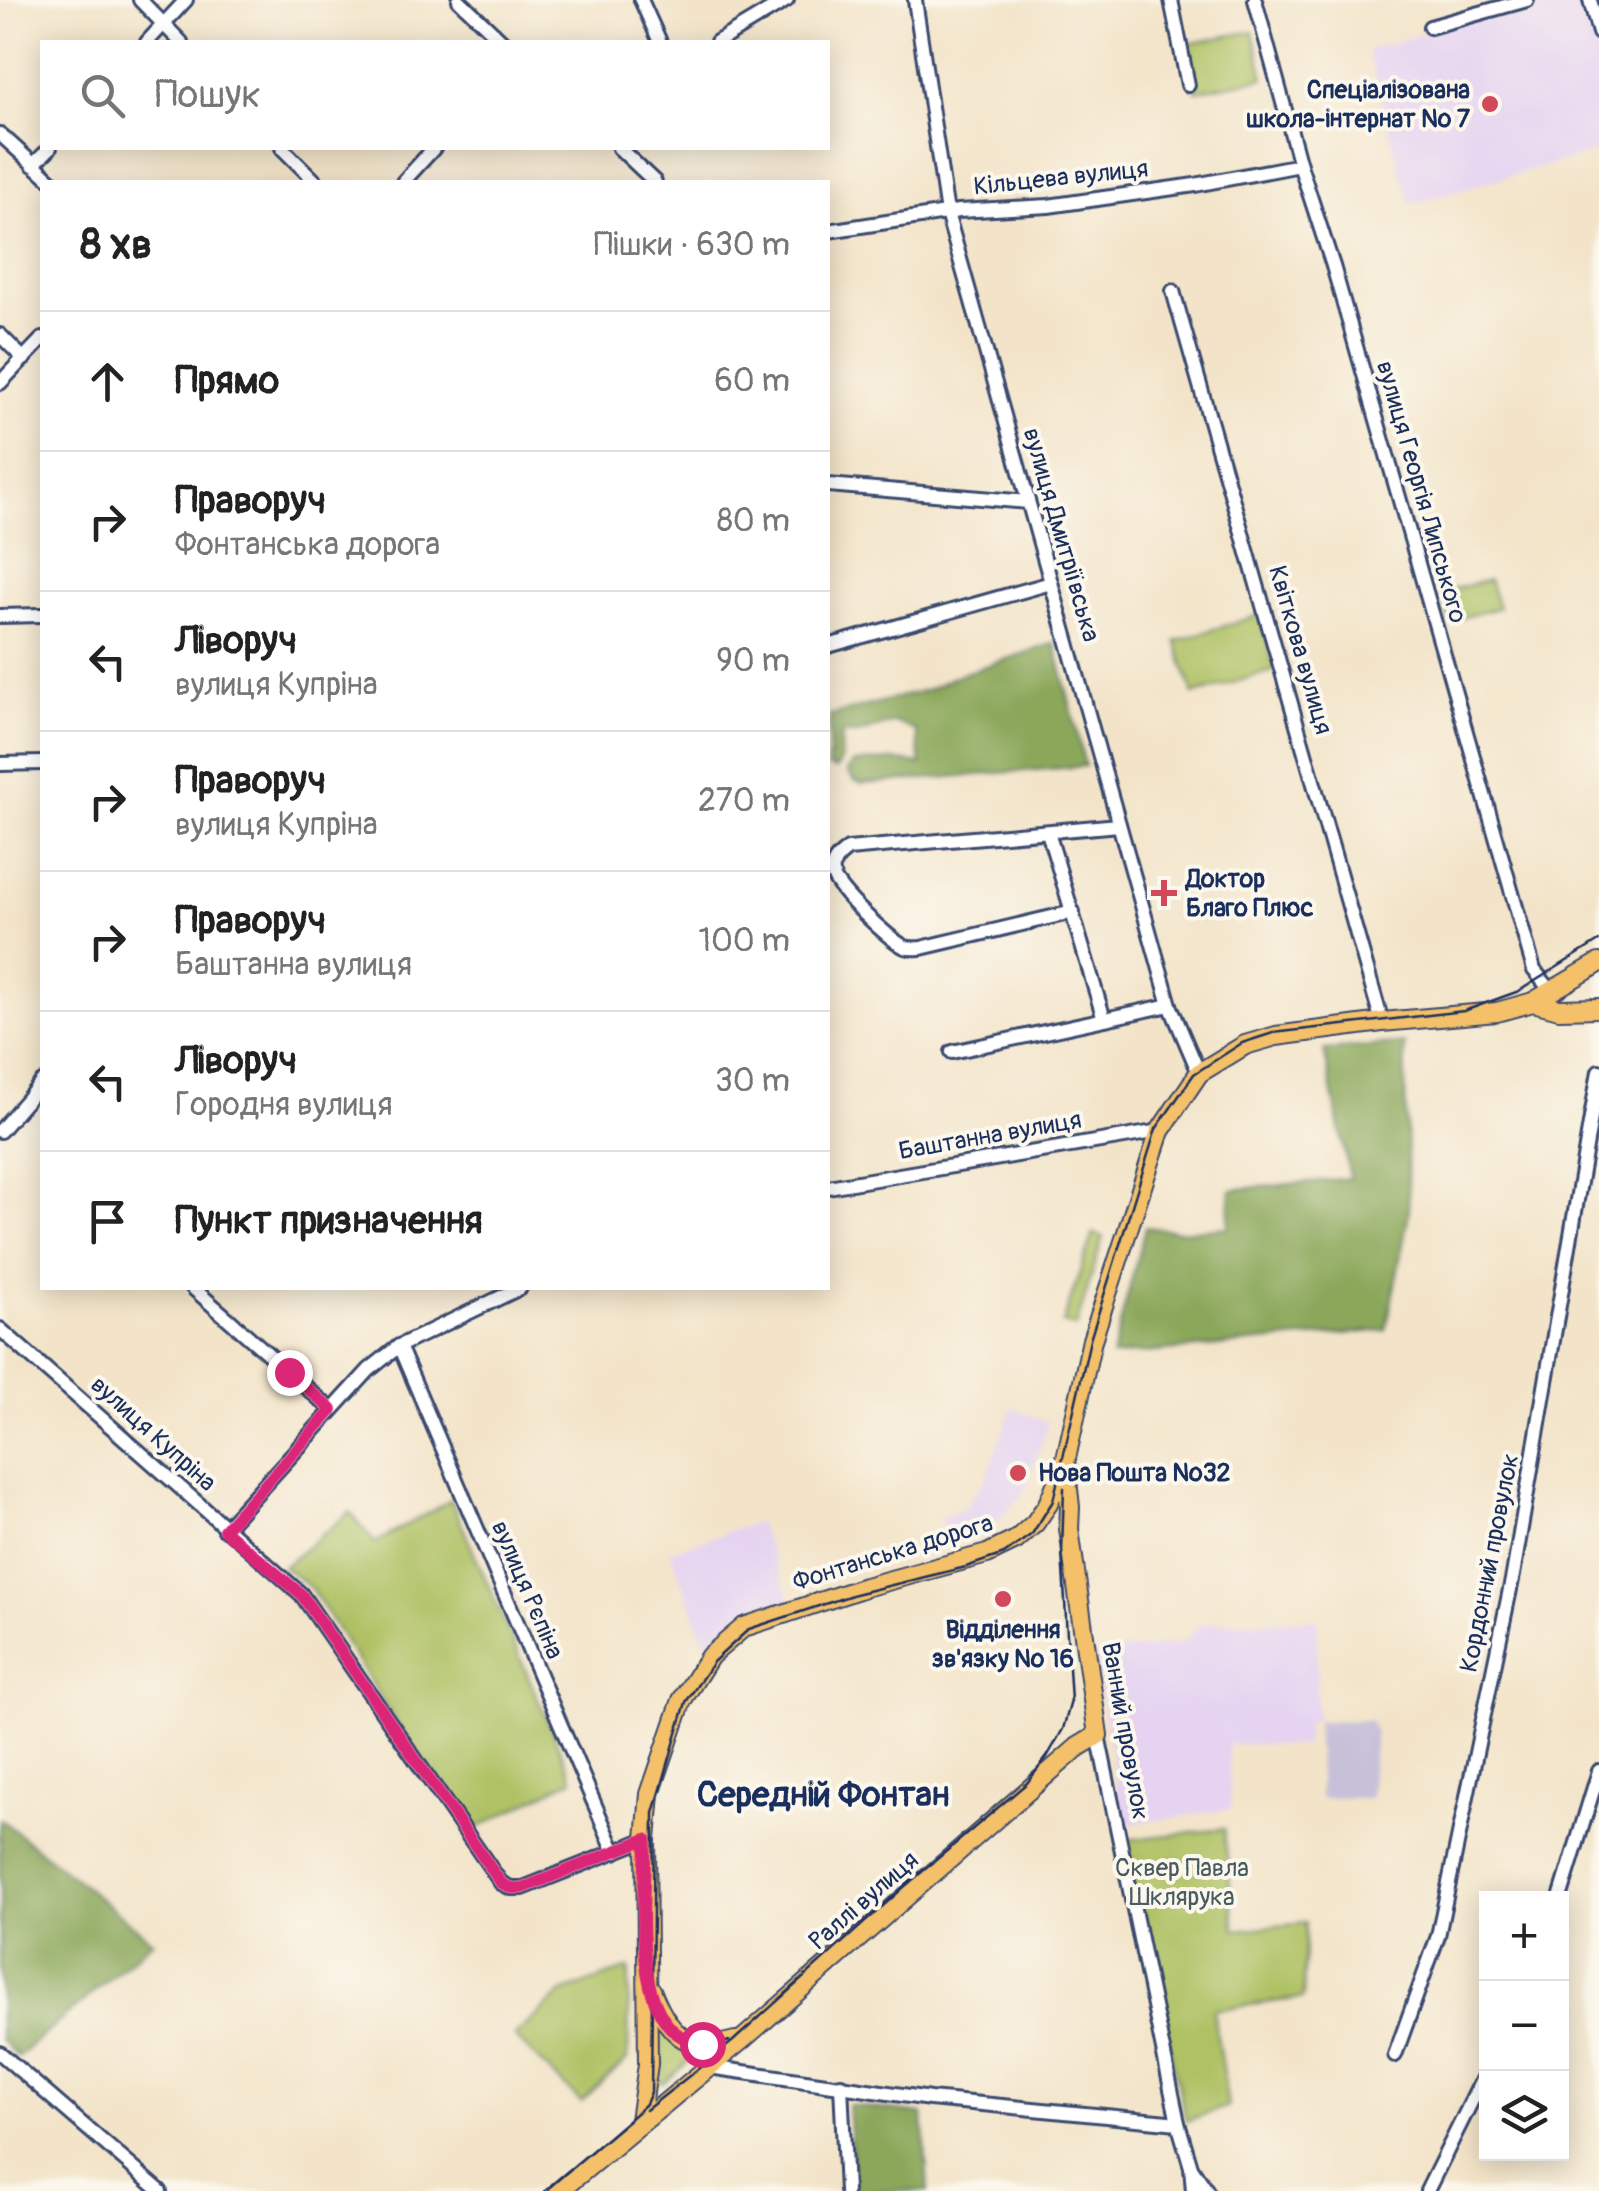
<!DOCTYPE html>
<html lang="uk">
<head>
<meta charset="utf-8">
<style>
	body { margin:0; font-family:Pangolin,sans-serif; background:#f2f2f2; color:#222 }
	.controls { position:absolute; right:30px; bottom:30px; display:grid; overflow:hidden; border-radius:0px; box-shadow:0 5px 25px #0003 }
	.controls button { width:90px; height:90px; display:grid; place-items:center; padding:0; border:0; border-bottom:2px solid #e0e0e0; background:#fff; color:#222; font:50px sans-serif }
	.stop { position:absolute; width:30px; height:30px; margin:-22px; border:8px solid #db2777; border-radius:50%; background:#fff }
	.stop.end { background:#db2777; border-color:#fff; box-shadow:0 2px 10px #0008 }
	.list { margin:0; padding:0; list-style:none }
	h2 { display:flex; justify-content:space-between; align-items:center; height:130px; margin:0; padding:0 40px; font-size:42px }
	h2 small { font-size:32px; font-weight:400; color:#767676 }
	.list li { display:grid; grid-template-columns:65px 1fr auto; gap:30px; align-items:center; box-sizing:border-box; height:140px; padding:0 40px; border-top:2px solid #e0e0e0 }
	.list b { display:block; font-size:38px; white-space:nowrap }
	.list p { margin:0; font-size:32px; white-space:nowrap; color:#767676 }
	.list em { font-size:32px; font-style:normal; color:#767676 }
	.icon { flex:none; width:55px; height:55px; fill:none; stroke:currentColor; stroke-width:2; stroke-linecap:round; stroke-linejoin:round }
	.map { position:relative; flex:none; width:1599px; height:2191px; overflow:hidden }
	.search { position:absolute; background:#fff; box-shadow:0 5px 25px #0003; left:40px; top:40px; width:790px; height:110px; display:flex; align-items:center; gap:25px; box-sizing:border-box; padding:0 35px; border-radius:0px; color:#767676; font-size:38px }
	.panel { position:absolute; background:#fff; box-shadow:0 5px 25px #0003; left:40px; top:180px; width:790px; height:1110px; border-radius:0px }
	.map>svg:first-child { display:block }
	.built { fill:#e5d3f1 }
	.industrial { fill:#c7c0d9 }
	.green { fill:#afc164; stroke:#657861; stroke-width:2.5 }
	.forest { fill:#8ba75a; stroke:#536b5c; stroke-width:2.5 }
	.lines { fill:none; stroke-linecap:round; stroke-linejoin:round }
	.minor-casing { stroke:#3b4a6e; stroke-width:18 }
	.major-casing { stroke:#3b4a6e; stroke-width:22 }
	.minor { stroke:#fff; stroke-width:12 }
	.major { stroke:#f4c16b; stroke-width:18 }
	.tram { stroke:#1b2f5e; stroke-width:2.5 }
	.route { stroke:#db2777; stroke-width:12 }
	.poi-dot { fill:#d1495b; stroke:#fbf7ec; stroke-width:4 }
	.labels { text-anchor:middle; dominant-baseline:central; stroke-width:8; stroke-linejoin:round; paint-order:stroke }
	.poi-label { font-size:25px; font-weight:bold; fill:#1b2f5e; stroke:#fbf7ec; text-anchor:start }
	.street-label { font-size:25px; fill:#1b2f5e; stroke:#fbf7ec }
	.park-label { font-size:25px; fill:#475b60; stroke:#fbf7ec }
	.district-label { font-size:35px; font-weight:bold; fill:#1b2f5e; stroke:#fbf7ec }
</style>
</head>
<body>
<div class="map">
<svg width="1599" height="2191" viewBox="0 0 1599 2191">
	<rect width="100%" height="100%" fill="#fbf7ec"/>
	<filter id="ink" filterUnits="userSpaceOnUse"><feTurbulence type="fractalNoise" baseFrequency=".01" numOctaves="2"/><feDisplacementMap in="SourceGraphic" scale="20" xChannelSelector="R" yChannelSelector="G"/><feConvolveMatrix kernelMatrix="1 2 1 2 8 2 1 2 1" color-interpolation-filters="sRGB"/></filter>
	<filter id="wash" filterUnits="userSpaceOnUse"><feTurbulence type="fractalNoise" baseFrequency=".0048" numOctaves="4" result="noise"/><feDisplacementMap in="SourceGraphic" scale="40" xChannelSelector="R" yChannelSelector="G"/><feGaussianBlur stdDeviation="2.25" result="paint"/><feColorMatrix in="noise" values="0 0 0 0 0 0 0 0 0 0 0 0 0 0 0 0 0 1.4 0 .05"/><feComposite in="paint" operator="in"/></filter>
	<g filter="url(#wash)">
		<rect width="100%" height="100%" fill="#f3e4c9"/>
		<g class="built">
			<path d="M1537,0H1583L1599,57V151L1410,204L1367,50Z"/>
			<path d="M1012,1408L1049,1423L1022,1496L997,1521L947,1539L940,1518L964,1509L985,1480Z"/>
			<path d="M758,1522L793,1606L711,1648L703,1636L670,1551Z"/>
			<path d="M1318,1619L1316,1721H1307L1306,1746L1228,1744L1231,1809L1123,1825L1094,1655L1182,1643L1201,1623Z"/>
		</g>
		<path class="industrial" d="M1370,1720L1375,1732L1370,1798H1320L1316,1721Z"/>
		<g class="green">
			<path d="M1253,31L1264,78L1196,91L1187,44Z"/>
			<path d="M1489,580L1498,608L1449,621L1442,592Z"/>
			<path d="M1259,615L1276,670L1193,695L1176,641Z"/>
			<path d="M1093,1233L1103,1237L1076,1327L1063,1323Z"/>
			<path d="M451,1500L573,1779L473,1830L443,1783L435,1784L311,1588L283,1567L350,1512L375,1543Z"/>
			<path d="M1224,1829L1235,1930L1306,1923L1303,1998L1213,2010L1228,2106L1186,2121L1123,1840Z"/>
			<path d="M629,1968L628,2059L581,2102L514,2036L562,1993Z"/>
			<path d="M658,2028L677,2044L698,2053L663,2084L658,2081Z"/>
		</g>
		<g class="forest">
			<path d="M1055,643L1085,766L862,784L854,781L847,771L854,763L891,760L921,764L916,731L895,722L857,734L842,733L841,761L836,769L828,767L830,716L929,689L956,676Z"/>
			<path d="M1404,1043L1409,1213L1386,1330L1112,1356L1145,1227L1182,1231L1228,1227L1231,1190L1350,1178L1324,1050Z"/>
			<path d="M0,1819L153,1941L18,2057L0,2039Z"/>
			<path d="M848,2105L923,2114L928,2191H854Z"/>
		</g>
	</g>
	<g filter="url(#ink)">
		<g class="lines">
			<defs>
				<g id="minor">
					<path d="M140,0L181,42"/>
					<path d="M459,0L503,42"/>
					<path d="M641,0L660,42"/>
					<path d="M915,0L947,213L1170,1005L1199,1073"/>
					<path d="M1171,0L1188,85"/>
					<path d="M1255,0L1300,165L1333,266L1534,970L1552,992"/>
					<path d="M1590,0L1599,33"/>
					<path d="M1430,27L1527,0"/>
					<path d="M147,42L186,0"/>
					<path d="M717,42L787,0"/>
					<path d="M0,134L53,182"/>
					<path d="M282,148L316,182"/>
					<path d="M619,148L655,182"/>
					<path d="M33,165L50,148"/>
					<path d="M403,182L434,148"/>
					<path d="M828,231L959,211L1048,206L1195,185L1300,165"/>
					<path d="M1173,291L1382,1022"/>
					<path d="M0,335L24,359"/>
					<path d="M0,383L42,339"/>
					<path d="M828,485L1028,502"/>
					<path d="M0,616L42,615"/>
					<path d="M828,646L1051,583"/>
					<path d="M0,764L42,763"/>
					<path d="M1048,832L1104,1019"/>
					<path d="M1073,912L921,948C914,948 911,949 905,947C891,941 834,888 833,874C831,861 839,856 848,849L1119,825"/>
					<path d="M952,1052L1170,1005"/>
					<path d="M0,1131L42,1082"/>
					<path d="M828,1187L1160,1131"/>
					<path d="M193,1288L332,1410"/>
					<path d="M0,1329L301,1594L501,1883L511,1888H523L646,1839"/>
					<path d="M399,1346L615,1852"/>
					<path d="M224,1529L369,1370L399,1346L520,1288"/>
					<path d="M1098,1735L1178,2123L1191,2167L1193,2191"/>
					<path d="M1560,1898L1599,1771"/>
					<path d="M0,2053L160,2191"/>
					<path d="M1395,2055L1438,1936L1513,1575L1599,1071"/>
					<path d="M709,2067L930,2099L1178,2123"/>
					<path d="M841,2085L846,2191"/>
					<path d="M1192,2169L1207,2191"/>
					<path d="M1427,2191L1486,2072"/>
				</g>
				<g id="major">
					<path d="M1533,1002L1559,1009L1599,1008"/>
					<path d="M651,1990C667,2032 686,2055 735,2041"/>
					<path d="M640,2121L648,2064L646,1839L650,1794L682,1700L710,1656L744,1627L865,1587L987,1554L1016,1540L1035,1523L1048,1504L1065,1463L1092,1340L1160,1131L1199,1073L1245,1045L1276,1036L1382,1022L1497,1012L1533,1002L1599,963"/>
					<path d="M559,2191L744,2038L1078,1747L1098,1735L1069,1529L1070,1507L1065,1463"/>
				</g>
			</defs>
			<use href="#minor" class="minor-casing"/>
			<use href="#major" class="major-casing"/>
			<use href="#minor" class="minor"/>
			<use href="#major" class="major"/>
			<g class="tram">
				<path d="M657,2005C662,2041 699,2053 729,2041"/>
				<path d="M646,2110L732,2042L904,1887L1027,1783L1047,1757L1063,1729L1071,1701L1062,1552L1064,1488"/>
				<path d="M545,2191L635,2114L646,2104L651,2092L654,1813L686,1702L713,1662L749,1629L855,1594L966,1567L1004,1554L1032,1534L1053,1501L1090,1340L1156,1129L1194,1074L1242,1043L1273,1033L1464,1011L1519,991L1599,941"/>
			</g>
		</g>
	</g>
	<g class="lines" filter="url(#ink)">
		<path class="route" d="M289,1372L332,1410L224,1530L301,1594L501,1883L511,1888H523L646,1839C645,1894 626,2033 702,2044"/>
	</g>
	<g class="poi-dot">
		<circle cx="1490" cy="104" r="10"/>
		<path d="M1159 878h10v10h10v10h-10v10h-10v-10h-10v-10h10z"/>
		<circle cx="1018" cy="1473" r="10"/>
		<circle cx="1003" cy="1599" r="10"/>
	</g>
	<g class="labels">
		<g class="poi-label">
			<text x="1470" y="90" text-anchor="end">Спеціалізована<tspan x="1470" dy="29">школа-інтернат № 7</tspan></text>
			<text x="1186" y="879">Доктор<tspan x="1186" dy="29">Благо Плюс</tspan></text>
			<text x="1038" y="1473">Нова Пошта №32</text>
			<text x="1003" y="1630" text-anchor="middle">Відділення<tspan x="1003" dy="29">зв'язку № 16</tspan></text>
		</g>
		<g class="street-label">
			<text transform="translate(1061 178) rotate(-6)">Кільцева вулиця</text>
			<text transform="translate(1421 492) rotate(74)">вулиця Георгія Липського</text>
			<text transform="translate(1061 535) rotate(74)">вулиця Дмитріївська</text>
			<text transform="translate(1300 650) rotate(74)">Квіткова вулиця</text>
			<text transform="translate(990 1136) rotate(-10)">Баштанна вулиця</text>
			<text transform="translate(153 1434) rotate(42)">вулиця Купріна</text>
			<text transform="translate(893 1553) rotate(-17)">Фонтанська дорога</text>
			<text transform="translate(1490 1563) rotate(-79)">Кордонний провулок</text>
			<text transform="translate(527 1590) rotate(67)">вулиця Рєпіна</text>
			<text transform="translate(1125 1731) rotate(80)">Ванний провулок</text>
			<text transform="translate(864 1901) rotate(-41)">Раллі вулиця</text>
		</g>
		<g class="park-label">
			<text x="1182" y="1868">Сквер Павла<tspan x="1182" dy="29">Шклярука</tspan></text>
		</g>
		<g class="district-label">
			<text x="823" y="1795">Середній Фонтан</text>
		</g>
	</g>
</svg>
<div class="controls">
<button>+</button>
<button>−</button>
<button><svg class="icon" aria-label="layers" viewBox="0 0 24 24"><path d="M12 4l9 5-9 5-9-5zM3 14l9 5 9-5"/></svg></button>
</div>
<div class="stop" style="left:702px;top:2044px"></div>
<div class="stop end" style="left:289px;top:1372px"></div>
<div class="search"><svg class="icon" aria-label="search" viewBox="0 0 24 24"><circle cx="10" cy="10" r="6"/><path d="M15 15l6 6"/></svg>Пошук</div>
<section class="panel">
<h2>8 хв<small>Пішки · 630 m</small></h2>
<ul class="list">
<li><svg class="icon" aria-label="ahead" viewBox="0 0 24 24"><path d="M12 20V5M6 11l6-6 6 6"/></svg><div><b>Прямо</b></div><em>60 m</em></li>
<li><svg class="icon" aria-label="right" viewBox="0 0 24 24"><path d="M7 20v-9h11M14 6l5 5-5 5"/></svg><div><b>Праворуч</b><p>Фонтанська дорога</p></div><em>80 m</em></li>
<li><svg class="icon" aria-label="left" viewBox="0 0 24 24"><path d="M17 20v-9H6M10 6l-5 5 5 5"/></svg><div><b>Ліворуч</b><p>вулиця Купріна</p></div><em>90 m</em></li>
<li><svg class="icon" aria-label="right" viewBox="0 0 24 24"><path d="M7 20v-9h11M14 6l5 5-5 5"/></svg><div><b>Праворуч</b><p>вулиця Купріна</p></div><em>270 m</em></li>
<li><svg class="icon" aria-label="right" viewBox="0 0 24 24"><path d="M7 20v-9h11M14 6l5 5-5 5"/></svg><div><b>Праворуч</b><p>Баштанна вулиця</p></div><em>100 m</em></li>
<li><svg class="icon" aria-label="left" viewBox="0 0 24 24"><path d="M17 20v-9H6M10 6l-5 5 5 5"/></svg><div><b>Ліворуч</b><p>Городня вулиця</p></div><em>30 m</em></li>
<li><svg class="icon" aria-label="arrive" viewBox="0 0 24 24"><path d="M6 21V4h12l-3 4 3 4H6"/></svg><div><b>Пункт призначення</b></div></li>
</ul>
</section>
</div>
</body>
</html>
